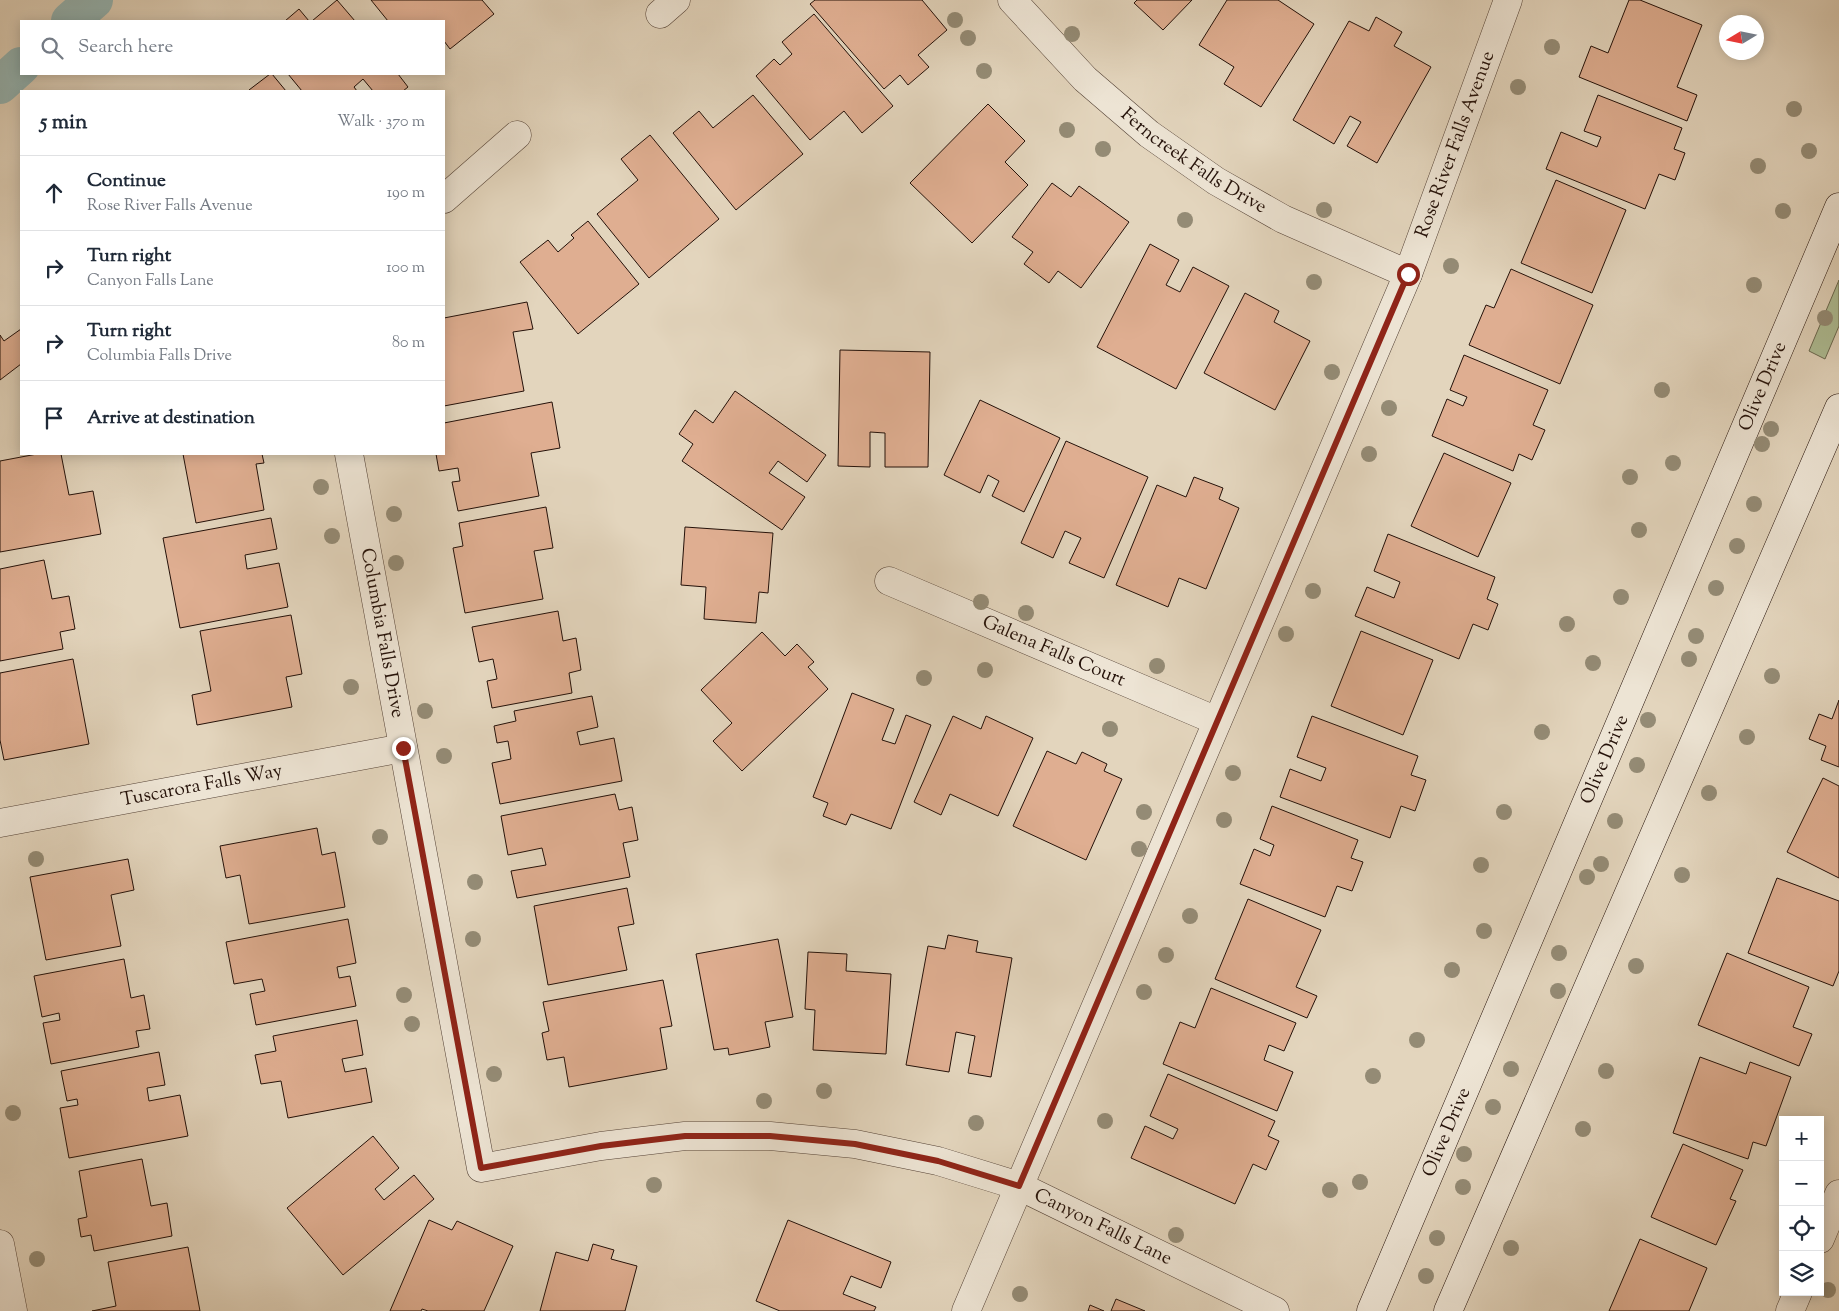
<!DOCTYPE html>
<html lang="en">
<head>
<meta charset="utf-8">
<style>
	body { margin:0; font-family:"Sorts Mill Goudy",serif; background:#f2f2f3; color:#1f2937 }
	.controls { position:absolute; right:15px; bottom:15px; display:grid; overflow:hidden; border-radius:0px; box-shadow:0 2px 12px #0003 }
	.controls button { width:45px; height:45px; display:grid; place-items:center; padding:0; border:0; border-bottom:1px solid #e0e1e3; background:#fff; color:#1f2937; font:25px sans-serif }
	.compass { position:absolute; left:1719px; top:15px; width:45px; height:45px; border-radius:50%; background:#fff; box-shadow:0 2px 12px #0003; rotate:260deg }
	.stop { position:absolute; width:15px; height:15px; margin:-11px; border:4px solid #8f2418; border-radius:50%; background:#fff }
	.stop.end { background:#8f2418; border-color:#fff; box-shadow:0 1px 5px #0008 }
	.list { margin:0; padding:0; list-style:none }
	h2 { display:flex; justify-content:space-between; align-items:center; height:65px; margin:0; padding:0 20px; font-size:21px }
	h2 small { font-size:16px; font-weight:400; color:#747a83 }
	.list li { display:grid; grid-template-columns:32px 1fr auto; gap:15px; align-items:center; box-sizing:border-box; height:75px; padding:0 20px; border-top:1px solid #e0e1e3 }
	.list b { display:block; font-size:19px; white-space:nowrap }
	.list p { margin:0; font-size:16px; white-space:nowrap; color:#747a83 }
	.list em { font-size:16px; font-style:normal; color:#747a83 }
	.icon { flex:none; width:28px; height:28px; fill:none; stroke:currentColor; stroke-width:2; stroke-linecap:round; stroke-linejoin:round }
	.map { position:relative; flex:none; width:1839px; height:1311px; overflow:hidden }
	.search { position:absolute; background:#fff; box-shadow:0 2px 12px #0003; left:20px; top:20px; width:425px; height:55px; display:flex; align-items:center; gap:12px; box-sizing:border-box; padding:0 18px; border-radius:0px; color:#747a83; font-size:19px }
	.panel { position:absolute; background:#fff; box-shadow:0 2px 12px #0003; left:20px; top:90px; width:425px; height:365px; border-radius:0px }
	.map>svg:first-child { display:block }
	.green { fill:#aebe95; stroke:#69684f }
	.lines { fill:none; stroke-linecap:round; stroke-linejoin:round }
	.canal { stroke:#96b8b7; stroke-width:38 }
	.building { fill:#dfae91; stroke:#241109 }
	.street-casing { stroke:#544236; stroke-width:29 }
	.secondary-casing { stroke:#241109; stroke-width:29 }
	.street { stroke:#ede4d4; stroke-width:28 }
	.secondary { stroke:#ede4d4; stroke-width:28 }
	.tree { fill:#948b75 }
	.route { stroke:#8f2418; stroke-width:6 }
	.labels { text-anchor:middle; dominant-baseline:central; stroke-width:4.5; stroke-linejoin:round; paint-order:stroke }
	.street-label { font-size:19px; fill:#241109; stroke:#ede4d4 }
</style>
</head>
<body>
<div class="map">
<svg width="1839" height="1311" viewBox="0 0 1839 1311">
	<rect width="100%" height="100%" fill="#e3d5bd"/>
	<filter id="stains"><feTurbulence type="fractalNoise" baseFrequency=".004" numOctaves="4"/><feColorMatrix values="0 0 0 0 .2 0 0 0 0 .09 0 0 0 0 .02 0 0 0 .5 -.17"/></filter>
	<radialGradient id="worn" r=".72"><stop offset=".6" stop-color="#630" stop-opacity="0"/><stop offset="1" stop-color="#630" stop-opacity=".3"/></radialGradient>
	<path class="green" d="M1839,280V326L1825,359L1809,351Z"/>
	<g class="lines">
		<g class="canal">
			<path d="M70,21L94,0"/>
			<path d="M0,85L21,66"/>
		</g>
	</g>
	<g class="building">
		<path d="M337,0L355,21H312Z"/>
		<path d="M371,0H482L494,14L450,49L444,41V21H388Z"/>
		<path d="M815,0H922L947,30L918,55L929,67L908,85L900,75L884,89L810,4Z"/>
		<path d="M1137,0H1192L1163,30L1134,3Z"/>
		<path d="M1227,0H1278L1314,24L1261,107L1224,84L1234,67L1199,45Z"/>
		<path d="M1629,0H1640L1702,25L1677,87L1697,95L1687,121L1579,77L1591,46L1608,53Z"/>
		<path d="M299,9L309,21H285Z"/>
		<path d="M814,14L893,106L862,133L844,111L810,140L756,76L774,59L780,65L792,54L782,42Z"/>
		<path d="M1376,17L1402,32L1394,46L1431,67L1377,163L1347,146L1361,122L1350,116L1334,144L1293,120L1349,21L1369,31Z"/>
		<path d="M270,74H272L286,91H250L249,90Z"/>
		<path d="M288,74H398L408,87L403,91H373L363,79L354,87L357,91H302Z"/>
		<path d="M753,95L803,154L736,210L673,133L699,111L713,128Z"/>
		<path d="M1598,95L1682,128L1674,149L1685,153L1675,180L1659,174L1645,209L1546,169L1561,132L1597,147L1601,137L1584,131Z"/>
		<path d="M988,104L1025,141L1005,162L1028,185L972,243L910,183Z"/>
		<path d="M650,135L719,219L649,278L597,214L638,180L621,159Z"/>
		<path d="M1556,180L1626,210L1592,293L1521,263Z"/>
		<path d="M1052,183L1071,197L1079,186L1129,222L1081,288L1058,271L1049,283L1024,264L1033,252L1012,237Z"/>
		<path d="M588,221L639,284L578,334L520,262L548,240L558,252L574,238L571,235Z"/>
		<path d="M1150,244L1179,260L1166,285L1180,292L1193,267L1229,286L1176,389L1097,347Z"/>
		<path d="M1511,269L1593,305L1560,384L1469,345L1486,305L1494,308Z"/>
		<path d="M1245,293L1279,311L1274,322L1310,341L1275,410L1204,373Z"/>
		<path d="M527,302L533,329L513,332L524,391L444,406V318Z"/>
		<path d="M21,329V364L0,380V335L4,341Z"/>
		<path d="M840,350L930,352L928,467H885V433L870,432V467L838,466Z"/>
		<path d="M1464,355L1548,390L1533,425L1545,430L1532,460L1519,454L1513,471L1432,436L1447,399L1463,406L1467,397L1450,390Z"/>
		<path d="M735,391L826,455L807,482L778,461L769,473L805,497L782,530L682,461L693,444L679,434L695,410L713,423Z"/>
		<path d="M980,400L1060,438L1024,512L992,496L999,481L988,475L980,493L944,475Z"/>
		<path d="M552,402L560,448L531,453L539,496L458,511L452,482L460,481L458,468L439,471L436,454H444V423Z"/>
		<path d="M1066,441L1148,477L1104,578L1069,563L1081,538L1065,531L1053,558L1021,543Z"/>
		<path d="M1444,453L1511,483L1478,557L1411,526Z"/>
		<path d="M37,454H61L69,495L93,491L101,534L0,552V461Z"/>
		<path d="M183,454H262L264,463L256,464L264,510L196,523Z"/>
		<path d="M1194,477L1223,488L1219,499L1239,508L1206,589L1179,578L1168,607L1116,585L1157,485L1186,497Z"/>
		<path d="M546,507L553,548L534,551L543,599L465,613L453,548L463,546L459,523Z"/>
		<path d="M271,518L277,549L245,555L247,569L279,563L288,607L180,628L163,538Z"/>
		<path d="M685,527L773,533L768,593L759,592L756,623L704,619L706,587L681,585Z"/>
		<path d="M1388,534L1495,577L1487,599L1498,604L1488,630L1473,624L1459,659L1355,616L1367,587L1394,598L1400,582L1374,571Z"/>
		<path d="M44,560L52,599L69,596L75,629L60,632L63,649L0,661V569Z"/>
		<path d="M558,611L563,641L576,638L581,670L569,673L572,693L492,708L487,681L497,679L493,659L479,662L472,627Z"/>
		<path d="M291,615L302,674L286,677L292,707L197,725L192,695L211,691L200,631Z"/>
		<path d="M1361,631L1433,660L1403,735L1331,706Z"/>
		<path d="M762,632L785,656L797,644L814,662L808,667L828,689L742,771L713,741L732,723L701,690Z"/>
		<path d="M73,659L89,744L4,760L0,740V673Z"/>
		<path d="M852,693L894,709L882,740L895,744L906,715L931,725L891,829L851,814L846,825L823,816L828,803L813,797Z"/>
		<path d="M592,696L598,727L577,732L580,745L614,738L622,781L500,804L492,763L511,759L508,741L497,743L494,726L516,721L514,711Z"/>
		<path d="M1839,700V767L1821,760L1826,746L1809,739L1819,714L1832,719Z"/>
		<path d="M953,716L981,729L986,716L1033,738L998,816L950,794L941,815L914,802Z"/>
		<path d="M1312,716L1418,756L1411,775L1426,780L1415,811L1401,806L1390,838L1280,797L1290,769L1321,781L1326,768L1297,757Z"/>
		<path d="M1047,751L1076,764L1082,752L1107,764L1104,771L1122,779L1086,860L1013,826Z"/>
		<path d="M1823,778L1839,786V878L1787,852Z"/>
		<path d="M615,794L619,810L632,807L638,840L623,843L630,877L517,898L511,871L546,865L542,848L508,855L501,816Z"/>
		<path d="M1272,806L1358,840L1351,858L1363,862L1352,891L1337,886L1325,917L1240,884L1254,849L1270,856L1274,845L1260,839Z"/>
		<path d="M317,828L322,855L335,852L345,907L249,924L240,875L226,878L220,846Z"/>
		<path d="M128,859L134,890L111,895L121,946L46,960L30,877Z"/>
		<path d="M1777,878L1839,901V971L1833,986L1748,953Z"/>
		<path d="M627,888L634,924L618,927L627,970L548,985L534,906Z"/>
		<path d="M1248,899L1321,930L1296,987L1317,996L1307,1018L1215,979Z"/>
		<path d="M348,919L356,963L337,967L339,978L350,976L356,1006L256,1025L250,994L265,991L262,979L234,984L226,942Z"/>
		<path d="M948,935L978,941L976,952L1012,958L991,1077L968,1073L975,1036L956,1032L949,1072L906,1065L928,946L945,949Z"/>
		<path d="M778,939L793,1017L765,1022L770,1047L729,1055L728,1048L714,1050L696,954Z"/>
		<path d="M808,952L847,954L846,971L891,974L886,1054L813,1050L815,1010L805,1009Z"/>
		<path d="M1727,953L1809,987L1793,1027L1812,1034L1799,1066L1698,1025Z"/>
		<path d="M124,959L131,998L144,995L150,1029L136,1031L139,1047L51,1064L43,1023L60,1020L59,1013L42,1017L34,976Z"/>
		<path d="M663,980L672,1026L660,1028L667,1069L569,1087L564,1057L547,1060L542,1033L549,1031L543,1002Z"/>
		<path d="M1211,988L1296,1023L1284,1051L1269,1045L1264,1060L1293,1072L1277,1111L1163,1064L1180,1022L1195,1028Z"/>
		<path d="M357,1020L363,1055L342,1059L345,1072L366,1068L372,1102L288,1118L281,1081L261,1084L255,1055L276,1051L273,1036Z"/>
		<path d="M159,1052L165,1085L147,1088L149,1101L180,1095L188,1136L69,1158L60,1108L78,1105L77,1099L67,1101L61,1071Z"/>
		<path d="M1700,1057L1746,1074L1750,1062L1791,1077L1766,1146L1753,1142L1748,1159L1673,1133Z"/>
		<path d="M1168,1074L1275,1121L1268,1136L1279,1141L1266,1170L1253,1164L1235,1204L1131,1158L1145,1126L1173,1139L1178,1129L1150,1116Z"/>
		<path d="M373,1136L399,1168L375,1189L384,1200L414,1175L434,1199L343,1275L287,1208Z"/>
		<path d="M1683,1144L1743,1170L1730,1199L1736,1201L1716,1245L1651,1217Z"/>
		<path d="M142,1159L151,1206L167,1203L172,1236L94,1251L91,1235L81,1237L78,1219L87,1217L79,1171Z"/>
		<path d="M429,1220L452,1230L457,1221L513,1246L484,1311H428L422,1309L421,1311H390Z"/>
		<path d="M788,1220L891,1262L881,1288L851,1276L843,1294L876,1307L874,1311H780L756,1301Z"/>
		<path d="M1640,1239L1707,1268L1689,1311H1609Z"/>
		<path d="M593,1244L614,1250L611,1259L637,1266L625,1311H540L556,1252L588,1261Z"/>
		<path d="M188,1247L200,1311H92L116,1306L108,1262Z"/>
		<path d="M1116,1299L1145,1311H1111Z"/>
		<path d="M1090,1305L1104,1311H1088Z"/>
	</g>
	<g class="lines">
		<defs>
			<g id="street">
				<path id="s1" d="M1012,0L1085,79L1149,134L1216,181L1283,219L1408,274"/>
				<path d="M660,14L676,0"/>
				<path d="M444,199L517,135"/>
				<path id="s2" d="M349,454L481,1168L601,1146L685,1136H770L855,1144L938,1161L1019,1186L1275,1311"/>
				<path id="s3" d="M889,581L1217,721"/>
				<path id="s4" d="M0,823L403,748"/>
				<path d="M1820,1239L1839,1194"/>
				<path d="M0,1244L13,1311"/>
				<path id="s5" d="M966,1311L1408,274L1508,0"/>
				<path d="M1790,1311L1798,1292"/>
			</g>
			<g id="secondary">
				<path id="s6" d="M1371,1311L1839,207"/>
				<path d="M1448,1311L1839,408"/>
			</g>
		</defs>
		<use href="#street" class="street-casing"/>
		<use href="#secondary" class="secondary-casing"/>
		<use href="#street" class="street"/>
		<use href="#secondary" class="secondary"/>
	</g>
	<g class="tree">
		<circle cx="955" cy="20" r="8"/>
		<circle cx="1072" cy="34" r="8"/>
		<circle cx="968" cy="38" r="8"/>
		<circle cx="1552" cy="47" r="8"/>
		<circle cx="984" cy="71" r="8"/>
		<circle cx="1518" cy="87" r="8"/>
		<circle cx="1794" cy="109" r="8"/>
		<circle cx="1067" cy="130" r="8"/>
		<circle cx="1103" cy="149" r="8"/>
		<circle cx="1809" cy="151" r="8"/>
		<circle cx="1758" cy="166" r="8"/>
		<circle cx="1324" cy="210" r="8"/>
		<circle cx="1783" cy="211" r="8"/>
		<circle cx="1185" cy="220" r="8"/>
		<circle cx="1451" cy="266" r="8"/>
		<circle cx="1314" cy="282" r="8"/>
		<circle cx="1754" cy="285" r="8"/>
		<circle cx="1825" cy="318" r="8"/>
		<circle cx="1332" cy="372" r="8"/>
		<circle cx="1662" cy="390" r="8"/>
		<circle cx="1389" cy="408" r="8"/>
		<circle cx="1771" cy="429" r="8"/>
		<circle cx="1762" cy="444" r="8"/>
		<circle cx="1369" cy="454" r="8"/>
		<circle cx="1673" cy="463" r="8"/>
		<circle cx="1630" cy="477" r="8"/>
		<circle cx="321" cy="487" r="8"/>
		<circle cx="1754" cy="504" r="8"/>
		<circle cx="394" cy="514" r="8"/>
		<circle cx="1639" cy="530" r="8"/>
		<circle cx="332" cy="536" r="8"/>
		<circle cx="1737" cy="546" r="8"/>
		<circle cx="396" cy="563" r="8"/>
		<circle cx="1716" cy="588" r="8"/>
		<circle cx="1313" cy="591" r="8"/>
		<circle cx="1621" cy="597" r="8"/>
		<circle cx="981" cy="602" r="8"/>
		<circle cx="1026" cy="613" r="8"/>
		<circle cx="1567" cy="624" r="8"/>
		<circle cx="1286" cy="634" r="8"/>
		<circle cx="1696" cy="636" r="8"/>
		<circle cx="1689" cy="659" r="8"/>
		<circle cx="1593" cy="663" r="8"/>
		<circle cx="1157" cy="666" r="8"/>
		<circle cx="985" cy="670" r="8"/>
		<circle cx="1772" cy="676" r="8"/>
		<circle cx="924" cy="678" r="8"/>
		<circle cx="351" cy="687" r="8"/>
		<circle cx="425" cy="711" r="8"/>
		<circle cx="1648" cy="720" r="8"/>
		<circle cx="1110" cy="729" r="8"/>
		<circle cx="1542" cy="732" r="8"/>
		<circle cx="1747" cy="737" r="8"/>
		<circle cx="444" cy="756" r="8"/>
		<circle cx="1637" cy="765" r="8"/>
		<circle cx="1233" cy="773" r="8"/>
		<circle cx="1709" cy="793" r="8"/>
		<circle cx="1144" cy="812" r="8"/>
		<circle cx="1504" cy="812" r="8"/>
		<circle cx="1224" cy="820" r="8"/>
		<circle cx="1615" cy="821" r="8"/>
		<circle cx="380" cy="837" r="8"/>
		<circle cx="1139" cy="849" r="8"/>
		<circle cx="36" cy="859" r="8"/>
		<circle cx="1601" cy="864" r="8"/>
		<circle cx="1481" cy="865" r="8"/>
		<circle cx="1682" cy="875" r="8"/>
		<circle cx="1587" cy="877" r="8"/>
		<circle cx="475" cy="882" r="8"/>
		<circle cx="1190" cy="916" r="8"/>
		<circle cx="1484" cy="931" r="8"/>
		<circle cx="473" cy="939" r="8"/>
		<circle cx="1559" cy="953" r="8"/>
		<circle cx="1166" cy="955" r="8"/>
		<circle cx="1636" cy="966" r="8"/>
		<circle cx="1452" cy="970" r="8"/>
		<circle cx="1558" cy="991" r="8"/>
		<circle cx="1144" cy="992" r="8"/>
		<circle cx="404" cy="995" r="8"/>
		<circle cx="412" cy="1024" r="8"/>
		<circle cx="1417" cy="1040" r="8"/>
		<circle cx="1511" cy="1069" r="8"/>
		<circle cx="1606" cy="1071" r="8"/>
		<circle cx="494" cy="1074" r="8"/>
		<circle cx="1373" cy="1076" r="8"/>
		<circle cx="824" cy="1091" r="8"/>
		<circle cx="764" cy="1101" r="8"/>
		<circle cx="1493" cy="1107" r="8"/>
		<circle cx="13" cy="1113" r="8"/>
		<circle cx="1105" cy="1121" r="8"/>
		<circle cx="976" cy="1123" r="8"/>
		<circle cx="1583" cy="1129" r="8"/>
		<circle cx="1464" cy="1154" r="8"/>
		<circle cx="1360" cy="1182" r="8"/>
		<circle cx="654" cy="1185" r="8"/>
		<circle cx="1463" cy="1187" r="8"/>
		<circle cx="1330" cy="1190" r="8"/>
		<circle cx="1176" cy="1235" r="8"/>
		<circle cx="1437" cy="1238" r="8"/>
		<circle cx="1511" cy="1248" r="8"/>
		<circle cx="37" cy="1259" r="8"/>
		<circle cx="1426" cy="1276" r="8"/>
		<circle cx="1828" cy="1290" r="8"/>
		<circle cx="1020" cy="1294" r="8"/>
	</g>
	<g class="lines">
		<path class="route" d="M403,748L481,1168L601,1146L685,1136H770L855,1144L938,1161L1019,1186L1408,274"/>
	</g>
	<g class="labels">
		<g class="street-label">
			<text stroke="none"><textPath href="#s5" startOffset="1265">Rose River Falls Avenue</textPath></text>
			<text stroke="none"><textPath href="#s1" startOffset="244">Ferncreek Falls Drive</textPath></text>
			<text stroke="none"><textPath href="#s6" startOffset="1004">Olive Drive</textPath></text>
			<text stroke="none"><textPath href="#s2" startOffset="182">Columbia Falls Drive</textPath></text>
			<text stroke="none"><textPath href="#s3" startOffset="179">Galena Falls Court</textPath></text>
			<text stroke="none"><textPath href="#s6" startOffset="599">Olive Drive</textPath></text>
			<text stroke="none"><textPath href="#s4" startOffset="205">Tuscarora Falls Way</textPath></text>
			<text stroke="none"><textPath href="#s6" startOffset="194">Olive Drive</textPath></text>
			<text stroke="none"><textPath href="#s2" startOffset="1366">Canyon Falls Lane</textPath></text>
		</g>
	</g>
	<rect width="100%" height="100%" filter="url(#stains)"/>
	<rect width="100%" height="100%" fill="url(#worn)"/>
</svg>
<div class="controls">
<button>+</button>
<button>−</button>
<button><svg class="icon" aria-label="locate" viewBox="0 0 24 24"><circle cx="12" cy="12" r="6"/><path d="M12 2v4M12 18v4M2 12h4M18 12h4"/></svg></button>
<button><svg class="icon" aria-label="layers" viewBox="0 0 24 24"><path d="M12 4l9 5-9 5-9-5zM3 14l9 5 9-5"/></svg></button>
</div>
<svg class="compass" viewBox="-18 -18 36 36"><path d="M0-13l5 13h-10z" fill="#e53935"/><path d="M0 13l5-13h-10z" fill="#747a83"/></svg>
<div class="stop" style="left:1408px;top:274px"></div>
<div class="stop end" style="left:403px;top:748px"></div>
<div class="search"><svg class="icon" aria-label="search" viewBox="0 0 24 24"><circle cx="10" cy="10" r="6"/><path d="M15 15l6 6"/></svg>Search here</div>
<section class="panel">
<h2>5 min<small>Walk · 370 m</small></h2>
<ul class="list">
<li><svg class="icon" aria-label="ahead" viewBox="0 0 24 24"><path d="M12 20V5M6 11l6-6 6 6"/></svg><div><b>Continue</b><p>Rose River Falls Avenue</p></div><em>190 m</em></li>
<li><svg class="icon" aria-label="right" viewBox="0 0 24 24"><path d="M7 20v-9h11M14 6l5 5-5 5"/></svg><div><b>Turn right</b><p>Canyon Falls Lane</p></div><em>100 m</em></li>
<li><svg class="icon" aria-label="right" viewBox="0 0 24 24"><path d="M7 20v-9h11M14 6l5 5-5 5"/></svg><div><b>Turn right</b><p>Columbia Falls Drive</p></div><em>80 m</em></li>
<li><svg class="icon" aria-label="arrive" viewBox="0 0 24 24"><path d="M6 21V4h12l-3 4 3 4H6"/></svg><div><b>Arrive at destination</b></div></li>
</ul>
</section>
</div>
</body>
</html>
